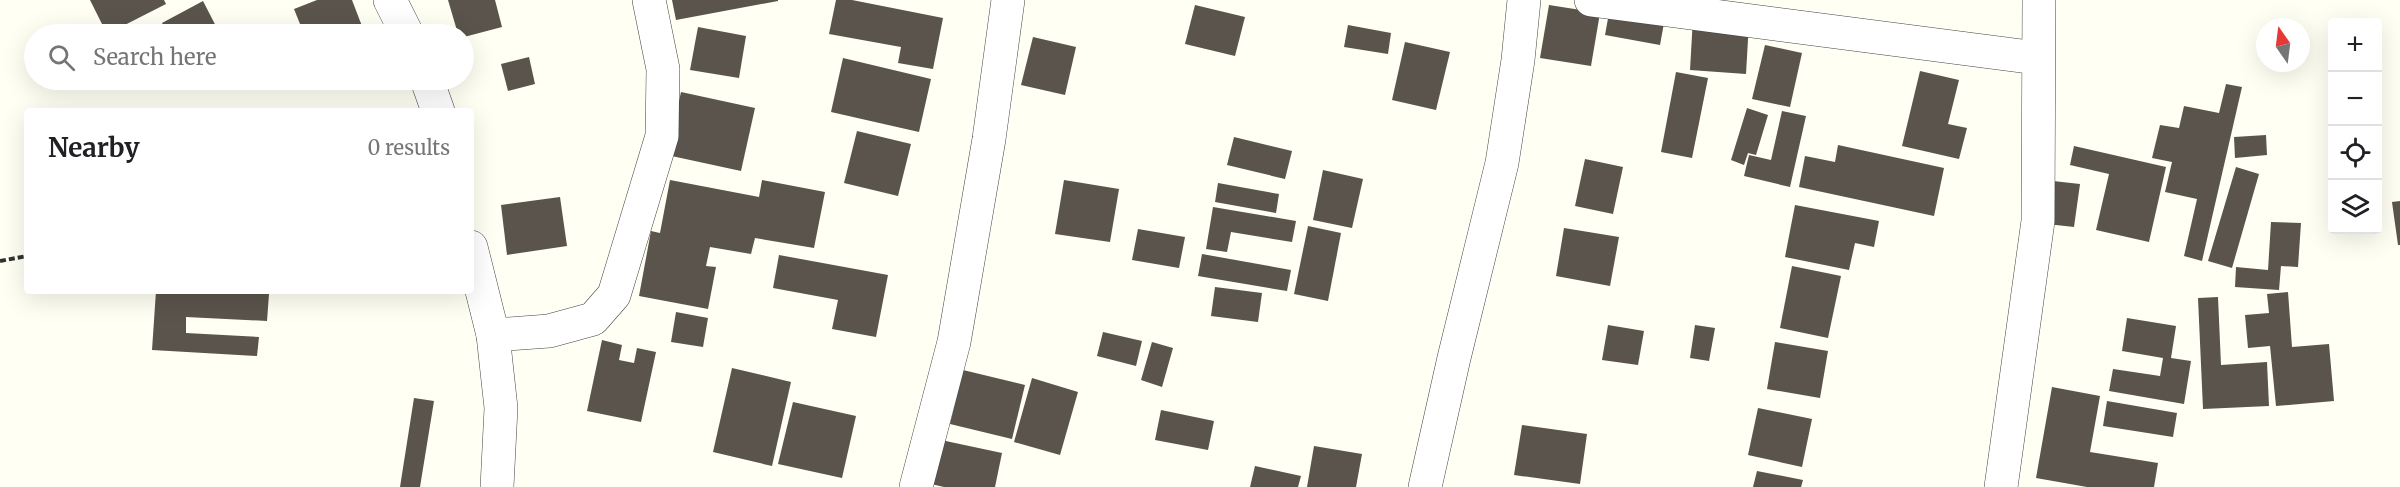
<!DOCTYPE html>
<html lang="en">
<head>
<meta charset="utf-8">
<style>
	body { margin:0; font-family:Merriweather,serif; background:#f2f2f2; color:#202124 }
	.controls { position:absolute; right:18px; top:18px; display:grid; overflow:hidden; border-radius:6px; box-shadow:0 6px 24px #0002 }
	.controls button { width:54px; height:54px; display:grid; place-items:center; padding:0; border:0; border-bottom:2px solid #e0e0e0; background:#fff; color:#202124; font:30px sans-serif }
	.compass { position:absolute; left:2256px; top:18px; width:54px; height:54px; border-radius:50%; background:#fff; box-shadow:0 6px 24px #0002; rotate:346deg }
	.list { margin:0; padding:0; list-style:none }
	h2 { display:flex; justify-content:space-between; align-items:center; height:78px; margin:0; padding:0 24px; font-size:26px }
	h2 small { font-size:20px; font-weight:400; color:#757577 }
	.icon { flex:none; width:33px; height:33px; fill:none; stroke:currentColor; stroke-width:2; stroke-linecap:round; stroke-linejoin:round }
	.map { position:relative; flex:none; width:2400px; height:487px; overflow:hidden }
	.search { position:absolute; background:#fff; box-shadow:0 6px 24px #0002; left:24px; top:24px; width:450px; height:66px; display:flex; align-items:center; gap:15px; box-sizing:border-box; padding:0 21px; border-radius:33px; color:#757577; font-size:22px }
	.panel { position:absolute; background:#fff; box-shadow:0 6px 24px #0002; left:24px; top:108px; width:450px; height:186px; border-radius:6px }
	.map>svg:first-child { display:block }
	.building { fill:#5a544c }
	.lines { fill:none; stroke-linecap:round; stroke-linejoin:round }
	.street-casing { stroke:#434343; stroke-width:34 }
	.path { stroke:#323232; stroke-width:4; stroke-dasharray:6 3; stroke-linecap:butt }
	.street { stroke:#fff; stroke-width:33 }
</style>
</head>
<body>
<div class="map">
<svg width="2400" height="487" viewBox="0 0 2400 487">
	<rect width="100%" height="100%" fill="#fffff4"/>
	<g class="building">
		<path d="M90,0H164L166,4L107,34Z"/>
		<path d="M317,0H352L365,34H304L294,9Z"/>
		<path d="M448,0H495L502,27L464,37V34H458Z"/>
		<path d="M672,0H778V1L676,20Z"/>
		<path d="M836,0H852L943,18L933,69L898,63L901,47L829,34Z"/>
		<path d="M203,1L220,34H196L194,31L186,34H168L162,23Z"/>
		<path d="M1195,5L1245,17L1235,56L1185,44Z"/>
		<path d="M1549,5L1600,13L1591,66L1540,58Z"/>
		<path d="M1609,13L1664,23L1660,45L1605,35Z"/>
		<path d="M1693,18L1749,22L1746,74L1690,70Z"/>
		<path d="M1348,25L1391,33L1388,54L1344,47Z"/>
		<path d="M698,27L746,36L739,78L690,70Z"/>
		<path d="M1033,37L1076,47L1065,95L1021,85Z"/>
		<path d="M1405,42L1450,52L1436,110L1392,100Z"/>
		<path d="M1765,45L1802,53L1790,107L1752,99Z"/>
		<path d="M529,57L535,84L508,91L501,64Z"/>
		<path d="M843,58L931,79L919,132L831,112Z"/>
		<path d="M1920,71L1959,80L1948,124L1967,128L1959,159L1902,146Z"/>
		<path d="M1676,72L1708,78L1692,158L1661,152Z"/>
		<path d="M2226,84L2242,87L2202,261L2184,256L2197,199L2165,192L2172,162L2152,158L2160,125L2179,128L2184,106L2219,113Z"/>
		<path d="M681,92L755,108L741,171L667,155Z"/>
		<path d="M1747,108L1768,115L1756,155L1748,153L1744,165L1731,160Z"/>
		<path d="M1782,111L1806,116L1790,187L1744,176L1749,155L1771,160Z"/>
		<path d="M857,131L911,144L898,196L844,183Z"/>
		<path d="M2266,135L2267,155L2235,158L2234,137Z"/>
		<path d="M1234,137L1292,151L1285,179L1227,165Z"/>
		<path d="M1838,145L1944,168L1934,216L1799,187L1805,156L1835,162Z"/>
		<path d="M2074,146L2166,167L2149,242L2096,230L2109,174L2070,165Z"/>
		<path d="M1585,159L1623,167L1613,214L1575,206Z"/>
		<path d="M2236,167L2259,174L2232,268L2208,261Z"/>
		<path d="M1323,170L1363,179L1352,228L1313,220Z"/>
		<path d="M670,180L759,197L762,180L825,192L814,248L755,238L751,254L710,247L706,266L716,267L708,309L639,296L651,231L660,233Z"/>
		<path d="M1064,180L1119,189L1110,242L1055,234Z"/>
		<path d="M2044,180L2080,184L2074,227L2038,223Z"/>
		<path d="M1218,183L1279,194L1276,213L1215,202Z"/>
		<path d="M560,197L567,246L507,255L501,205Z"/>
		<path d="M2400,201V245H2398L2392,202Z"/>
		<path d="M1795,205L1879,221L1874,247L1855,243L1849,270L1785,257Z"/>
		<path d="M1213,207L1296,221L1292,242L1231,232L1227,252L1206,249Z"/>
		<path d="M2271,222L2301,223L2298,267L2281,266L2279,290L2235,287L2236,267L2268,270Z"/>
		<path d="M1308,226L1341,233L1328,301L1294,294Z"/>
		<path d="M1564,228L1619,237L1610,286L1556,276Z"/>
		<path d="M1138,229L1185,237L1179,268L1132,260Z"/>
		<path d="M1202,254L1291,270L1287,291L1198,276Z"/>
		<path d="M779,255L888,275L876,337L832,329L838,300L773,288Z"/>
		<path d="M1792,266L1841,276L1828,338L1780,328Z"/>
		<path d="M1215,287L1262,293L1258,322L1211,316Z"/>
		<path d="M156,291L269,294L267,321L186,317V333L259,337L257,356L152,350Z"/>
		<path d="M2288,292L2292,347L2329,344L2334,401L2276,406L2270,346L2248,348L2245,315L2269,313L2267,294Z"/>
		<path d="M2218,297L2221,365L2267,362L2269,406L2203,409L2198,298Z"/>
		<path d="M676,312L708,318L703,347L671,342Z"/>
		<path d="M2127,318L2176,326L2171,358L2191,361L2184,404L2109,391L2113,369L2160,376L2163,358L2122,351Z"/>
		<path d="M1608,325L1644,331L1638,365L1602,360Z"/>
		<path d="M1695,325L1715,328L1709,361L1690,358Z"/>
		<path d="M1103,332L1142,341L1136,366L1097,356Z"/>
		<path d="M602,340L622,345L619,360L634,363L637,348L656,352L641,422L587,411Z"/>
		<path d="M1152,342L1173,348L1162,387L1141,380Z"/>
		<path d="M1775,342L1828,351L1820,398L1767,389Z"/>
		<path d="M732,368L791,382L772,466L713,452Z"/>
		<path d="M963,370L1025,385L1012,439L950,424Z"/>
		<path d="M1032,378L1078,392L1060,455L1014,442Z"/>
		<path d="M2052,387L2100,396L2090,452L2158,463L2154,487H2087L2036,478Z"/>
		<path d="M414,398L434,401L420,487H400Z"/>
		<path d="M2107,401L2177,413L2173,437L2103,426Z"/>
		<path d="M793,402L856,416L842,478L778,464Z"/>
		<path d="M1758,408L1812,419L1802,467L1748,455Z"/>
		<path d="M1161,410L1214,421L1208,450L1155,440Z"/>
		<path d="M1522,425L1587,434L1580,484L1514,475Z"/>
		<path d="M941,440L1002,453L995,487H944L931,484Z"/>
		<path d="M1314,446L1362,454L1356,487H1307Z"/>
		<path d="M1255,466L1301,476L1298,487H1250Z"/>
		<path d="M1757,471L1803,480L1801,487H1753Z"/>
	</g>
	<g class="lines">
		<defs>
			<g id="street">
				<path d="M390,0L407,34"/>
				<path d="M1591,0L2037,58"/>
				<path d="M427,80L438,111"/>
				<path d="M471,247L493,335L501,408L497,487"/>
				<path d="M493,335L549,331L593,319L614,295L662,136L663,69L649,0"/>
				<path d="M916,487L954,342L989,139L1008,0"/>
				<path d="M1425,487L1454,358L1502,163L1518,60L1524,0"/>
				<path d="M2001,487L2038,221L2039,0"/>
			</g>
		</defs>
		<use href="#street" class="street-casing"/>
		<path class="path" d="M0,261L27,256"/>
		<use href="#street" class="street"/>
	</g>
</svg>
<div class="controls">
<button>+</button>
<button>−</button>
<button><svg class="icon" aria-label="locate" viewBox="0 0 24 24"><circle cx="12" cy="12" r="6"/><path d="M12 2v4M12 18v4M2 12h4M18 12h4"/></svg></button>
<button><svg class="icon" aria-label="layers" viewBox="0 0 24 24"><path d="M12 4l9 5-9 5-9-5zM3 14l9 5 9-5"/></svg></button>
</div>
<svg class="compass" viewBox="-18 -18 36 36"><path d="M0-13l5 13h-10z" fill="#e53935"/><path d="M0 13l5-13h-10z" fill="#757577"/></svg>
<div class="search"><svg class="icon" aria-label="search" viewBox="0 0 24 24"><circle cx="10" cy="10" r="6"/><path d="M15 15l6 6"/></svg>Search here</div>
<section class="panel">
<h2>Nearby<small>0 results</small></h2>
<ul class="list">
</ul>
</section>
</div>
</body>
</html>
